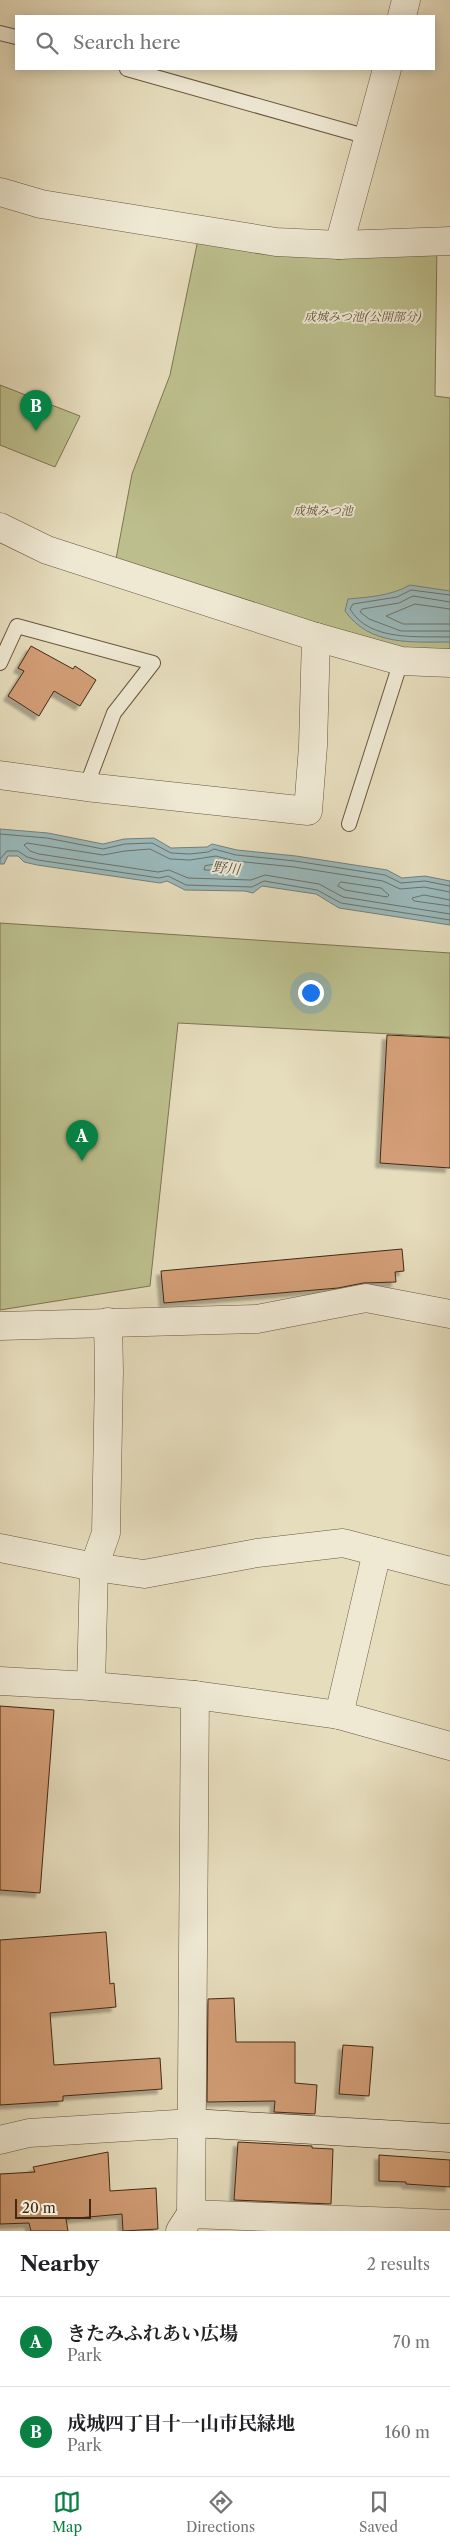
<!DOCTYPE html>
<html lang="en">
<head>
<meta charset="utf-8">
<style>
	body { margin:0; font-family:"Libre Caslon Text","Noto Serif JP",serif; background:#f2f2f2; color:#202124 }
	.scale { position:absolute; left:15px; bottom:12px; width:76px; box-sizing:border-box; padding-left:5px; border:2px solid #422915; border-top:0; font-size:14px; line-height:18px; white-space:nowrap; color:#422915; -webkit-text-stroke:4px #efe9d4; paint-order:stroke }
	.you { position:absolute; left:310px; top:992px; width:18px; height:18px; margin:-12px; border:4px solid #fff; border-radius:50%; background:#1a73e8; box-shadow:0 0 0 8px #1a73e833 }
	.badge { display:grid; place-items:center; width:32px; height:32px; border-radius:50%; background:#0b8043; color:#fff; font-size:16px; font-weight:700 }
	.pin { position:absolute; translate:-50% -41px; filter:drop-shadow(0 1px 2px #0008) }
	.pin::after { content:''; position:absolute; top:26px; width:18px; height:15px; background:inherit; clip-path:polygon(0 0,100% 0,50% 100%) }
	.list { margin:0; padding:0; list-style:none }
	h2 { display:flex; justify-content:space-between; align-items:center; height:65px; margin:0; padding:0 20px; font-size:21px }
	h2 small { font-size:16px; font-weight:400; color:#757577 }
	.list li { display:grid; grid-template-columns:32px 1fr auto; gap:15px; align-items:center; box-sizing:border-box; height:90px; padding:0 20px; border-top:1px solid #e0e0e0 }
	.list b { display:block; font-size:19px; white-space:nowrap }
	.list p { margin:0; font-size:16px; white-space:nowrap; color:#757577 }
	.list em { font-size:16px; font-style:normal; color:#757577 }
	.icon { flex:none; width:28px; height:28px; fill:none; stroke:currentColor; stroke-width:2; stroke-linecap:round; stroke-linejoin:round }
	.map { position:relative; flex:none; width:450px; height:2231px; overflow:hidden }
	.search { position:absolute; background:#fff; box-shadow:0 2px 12px #0003; left:15px; right:15px; top:15px; height:55px; display:flex; align-items:center; gap:12px; box-sizing:border-box; padding:0 18px; border-radius:0px; color:#757577; font-size:19px }
	.sheet { height:245px; background:#fff }
	nav { display:flex; justify-content:space-around; align-items:center; box-sizing:border-box; height:70px; border-top:1px solid #e0e0e0; background:#fff; font-size:14px; color:#757577 }
	nav a { display:grid; justify-items:center; gap:2px }
	nav .on { color:#0b8043 }
	.map>svg:first-child { display:block }
	.green { fill:#bcbf8d; stroke:#7f7451 }
	.water { fill:#9ab9bb; stroke:#777f79 }
	.lines { fill:none; stroke-linecap:round; stroke-linejoin:round }
	.shore { stroke:#6e7168; stroke-width:1 }
	.building { fill:#d39e77; stroke:#422915; filter:url(#shadow) }
	.lane-casing { stroke:#6b563f; stroke-width:16 }
	.street-casing { stroke:#6b563f; stroke-width:29 }
	.secondary-casing { stroke:#422915; stroke-width:29 }
	.lane { stroke:#efe9d4; stroke-width:14 }
	.street { stroke:#efe9d4; stroke-width:28 }
	.secondary { stroke:#efe9d4; stroke-width:28 }
	.labels { text-anchor:middle; dominant-baseline:central; stroke-width:4; stroke-linejoin:round; paint-order:stroke }
	.park-label { font-size:12px; font-style:italic; fill:#604e33; stroke:#efe9d4 }
	.water-label { font-size:14px; font-style:italic; fill:#584d3e; stroke:#efe9d4 }
</style>
</head>
<body>
<div class="map">
<svg width="450" height="2231" viewBox="0 0 450 2231">
	<defs>
		<filter id="shadow"><feDropShadow dx="-4.5" dy="4.5" stdDeviation="1" flood-color="#0004"/></filter>
	</defs>
	<rect width="100%" height="100%" fill="#e6ddbd"/>
	<filter id="stains"><feTurbulence type="fractalNoise" baseFrequency=".004" numOctaves="4"/><feColorMatrix values="0 0 0 0 .2 0 0 0 0 .09 0 0 0 0 .02 0 0 0 .5 -.17"/></filter>
	<radialGradient id="worn" r=".72"><stop offset=".6" stop-color="#630" stop-opacity="0"/><stop offset="1" stop-color="#630" stop-opacity=".3"/></radialGradient>
	<g class="green">
		<path d="M200,230L437,241L435,396L450,398V668L113,575L132,474L170,375Z"/>
		<path d="M0,385L80,416L55,467L0,445Z"/>
		<path d="M0,923L450,953V1037L178,1023L150,1286L0,1310Z"/>
	</g>
	<g class="water">
		<path d="M410,585L450,591V642C411,642 370,646 345,611L348,599C370,597 390,596 410,585Z"/>
		<path d="M0,829L48,833L103,844L124,839L154,838L171,848L207,847L212,844L237,850L296,856L387,870L402,878L425,876L450,881V925L339,908L316,894L262,886L253,893L245,891L185,890L167,881L160,883L37,865L24,862L18,856H8L4,864H0Z"/>
	</g>
	<g class="lines">
		<g class="shore">
			<path d="M450,595L411,590L397,597L353,604L350,609C369,642 419,636 450,637"/>
			<path d="M450,602L413,596L399,603L362,609L360,612L369,619L401,631H450"/>
			<path d="M450,609L415,604L386,616L403,624H450"/>
			<path d="M0,834L47,838L103,849L125,844L152,843L171,853L190,854L208,852L214,849L236,855L295,861L385,875L401,883L425,881L450,886"/>
			<path d="M0,859L7,851H18L27,857L38,860L159,878L168,876L186,885L252,887L264,881L317,890L341,903L450,920"/>
			<path d="M217,864L228,867L229,870H204L205,866Z"/>
			<path d="M341,882L381,888L389,895L387,897L345,890L338,886Z"/>
			<path d="M450,892L424,887L400,889L383,881L294,867L235,861L216,856L190,860L170,859L150,849L125,851L103,855L27,843L24,845L30,851L39,854L158,872L169,870L188,878L251,880L265,875L319,884L343,897L450,914"/>
			<path d="M450,900L424,895L412,898L414,901L450,906"/>
		</g>
	</g>
	<g class="building">
		<path d="M31,646L73,669L75,666L96,680L80,706L54,691L39,716L8,696L24,671L18,668Z"/>
		<path d="M387,1035L450,1038V1168L380,1163Z"/>
		<path d="M402,1249L404,1271L395,1272L396,1282L363,1283L338,1288L164,1303L161,1271Z"/>
		<path d="M0,1706L54,1710L40,1893L0,1890Z"/>
		<path d="M106,1932L110,1984L114,1983L116,2007L50,2013L54,2065L160,2058L162,2089L63,2096V2101L0,2105V1940Z"/>
		<path d="M234,1998L236,2042H295V2083L317,2085L315,2114L274,2112L275,2101L207,2102L208,1999Z"/>
		<path d="M343,2045L373,2047L369,2096L339,2094Z"/>
		<path d="M238,2142L312,2146V2148L333,2149L331,2204L234,2200Z"/>
		<path d="M108,2152L110,2191L156,2188L158,2229L123,2231L122,2214L66,2219L68,2231H31L29,2223L0,2224V2174L35,2172L33,2167Z"/>
		<path d="M379,2155L450,2160V2187L406,2184V2182L379,2181Z"/>
	</g>
	<g class="lines">
		<defs>
			<g id="lane">
				<path d="M0,33L16,37"/>
				<path d="M127,69L368,137"/>
				<path d="M0,663L17,626L153,663L114,713L86,787"/>
				<path d="M349,824L401,661"/>
			</g>
			<g id="street">
				<path d="M402,16L406,0"/>
				<path d="M0,192L41,204L276,242L339,245L450,241"/>
				<path d="M339,245L387,69"/>
				<path d="M0,527L47,550L316,637L401,661L450,663"/>
				<path d="M0,775L86,787L308,811L313,746L316,637"/>
				<path d="M0,1326L257,1319L366,1298L450,1314"/>
				<path d="M0,1548L94,1567L144,1574L257,1553L343,1543L450,1571"/>
				<path d="M0,1681L91,1686L195,1695L339,1715L450,1746"/>
				<path d="M91,1686L94,1567L106,1533L109,1371L108,1322"/>
				<path d="M339,1715L377,1552"/>
				<path d="M0,2140L29,2133L193,2123"/>
				<path d="M191,2214L195,1695"/>
				<path d="M180,2231L191,2214L450,2224"/>
			</g>
			<path id="secondary" d="M193,2123L450,2138"/>
		</defs>
		<use href="#lane" class="lane-casing"/>
		<use href="#street" class="street-casing"/>
		<use href="#secondary" class="secondary-casing"/>
		<use href="#lane" class="lane"/>
		<use href="#street" class="street"/>
		<use href="#secondary" class="secondary"/>
	</g>
	<g class="labels">
		<g class="park-label">
			<text x="363" y="316">成城みつ池(公開部分)</text>
			<text x="323" y="510">成城みつ池</text>
		</g>
		<g class="water-label">
			<text transform="translate(226 868) rotate(6)">野川</text>
		</g>
	</g>
	<rect width="100%" height="100%" filter="url(#stains)"/>
	<rect width="100%" height="100%" fill="url(#worn)"/>
</svg>
<div class="scale">20 m</div>
<div class="you"></div>
<div class="pin badge" style="left:82px;top:1161px">A</div>
<div class="pin badge" style="left:36px;top:431px">B</div>
<div class="search"><svg class="icon" aria-label="search" viewBox="0 0 24 24"><circle cx="10" cy="10" r="6"/><path d="M15 15l6 6"/></svg>Search here</div>
</div>
<section class="sheet">
<h2>Nearby<small>2 results</small></h2>
<ul class="list">
<li><span class="badge">A</span><div><b>きたみふれあい広場</b><p>Park</p></div><em>70 m</em></li>
<li><span class="badge">B</span><div><b>成城四丁目十一山市民緑地</b><p>Park</p></div><em>160 m</em></li>
</ul>
</section>
<nav>
<a class="on"><svg class="icon" aria-label="map" viewBox="0 0 24 24"><path d="M3 6l6-2 6 2 6-2v14l-6 2-6-2-6 2zM9 4v14M15 6v14"/></svg>Map</a>
<a><svg class="icon" aria-label="directions" viewBox="0 0 24 24"><path d="M12 3l9 9-9 9-9-9zM9 14v-3h6M13 9l2 2-2 2"/></svg>Directions</a>
<a><svg class="icon" aria-label="saved" viewBox="0 0 24 24"><path d="M7 4h10v16l-5-4-5 4z"/></svg>Saved</a>
</nav>
</body>
</html>
